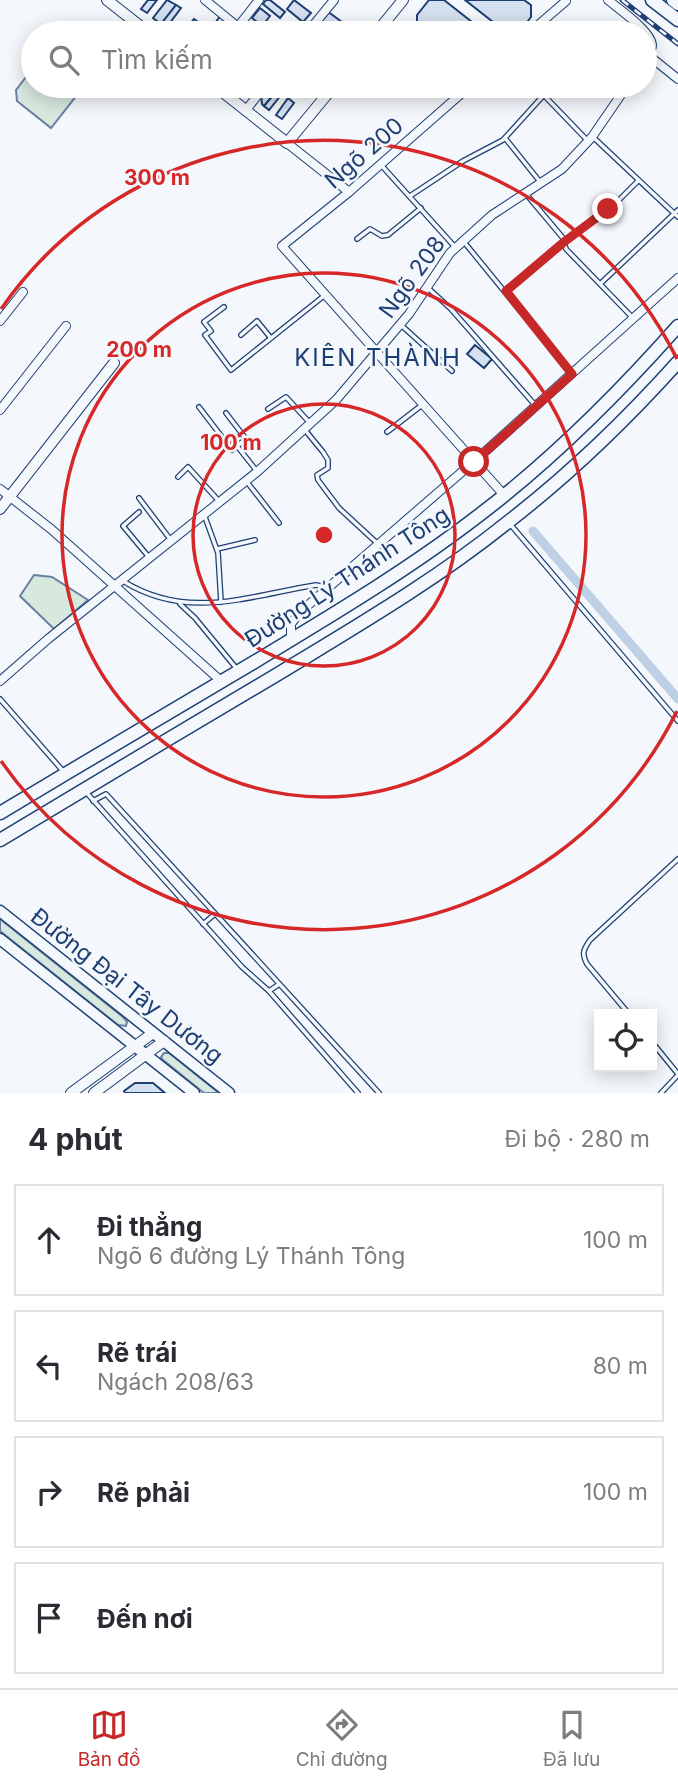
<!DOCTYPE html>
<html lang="vi">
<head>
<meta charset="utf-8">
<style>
	body { margin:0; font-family:Inter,sans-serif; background:#f2f2f3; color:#2b2b33 }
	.controls { position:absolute; right:21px; bottom:21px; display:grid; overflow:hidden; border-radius:0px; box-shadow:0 4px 18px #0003 }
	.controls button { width:63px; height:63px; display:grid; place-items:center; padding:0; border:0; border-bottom:2px solid #e1e1e2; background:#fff; color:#2b2b33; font:35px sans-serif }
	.stop { position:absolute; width:21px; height:21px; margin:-16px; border:5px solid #c62828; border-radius:50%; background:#fff }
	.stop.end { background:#c62828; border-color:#fff; box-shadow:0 2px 7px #0008 }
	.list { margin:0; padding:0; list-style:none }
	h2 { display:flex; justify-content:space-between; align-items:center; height:91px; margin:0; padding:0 28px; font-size:30px }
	h2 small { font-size:23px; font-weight:400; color:#7c7c81 }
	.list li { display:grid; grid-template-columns:46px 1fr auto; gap:21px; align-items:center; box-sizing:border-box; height:112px; margin:0 14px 14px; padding:0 14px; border:2px solid #e1e1e2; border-radius:0px }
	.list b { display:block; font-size:26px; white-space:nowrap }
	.list p { margin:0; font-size:23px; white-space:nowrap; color:#7c7c81 }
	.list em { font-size:23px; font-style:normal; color:#7c7c81 }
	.icon { flex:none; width:38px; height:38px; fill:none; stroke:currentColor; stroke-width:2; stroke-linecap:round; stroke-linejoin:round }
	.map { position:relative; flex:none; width:678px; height:1093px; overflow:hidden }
	.search { position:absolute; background:#fff; box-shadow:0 4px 18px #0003; left:21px; right:21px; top:21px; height:77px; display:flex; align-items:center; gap:18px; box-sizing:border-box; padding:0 24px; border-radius:38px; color:#7c7c81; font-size:26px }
	.sheet { height:595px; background:#fff }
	nav { display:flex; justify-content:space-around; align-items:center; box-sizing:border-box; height:98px; border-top:2px solid #e1e1e2; background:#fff; font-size:19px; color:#7c7c81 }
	nav a { display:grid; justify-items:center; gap:4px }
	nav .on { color:#c62828 }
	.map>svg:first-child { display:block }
	.green { fill:#d7e8df; stroke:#687fa3; stroke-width:2 }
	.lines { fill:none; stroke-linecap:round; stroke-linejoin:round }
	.canal { stroke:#bed0e5; stroke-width:9 }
	.building { fill:#d5e0f0; stroke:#1d3f73; stroke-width:2 }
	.service-casing { stroke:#1d3f73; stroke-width:6 }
	.minor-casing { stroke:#1d3f73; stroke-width:10 }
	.tertiary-casing { stroke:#1d3f73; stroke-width:12 }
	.secondary-casing { stroke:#1d3f73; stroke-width:13 }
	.primary-casing { stroke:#1d3f73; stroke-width:15 }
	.trunk-casing { stroke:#1d3f73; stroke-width:15 }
	.service { stroke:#f4f7fb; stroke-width:3.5 }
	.minor { stroke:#f4f7fb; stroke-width:8 }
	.tertiary { stroke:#f4f7fb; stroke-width:10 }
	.secondary { stroke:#f4f7fb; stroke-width:10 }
	.primary { stroke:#f4f7fb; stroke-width:12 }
	.trunk { stroke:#f4f7fb; stroke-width:12 }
	.rail-casing { stroke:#1d3f73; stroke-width:5 }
	.rail { stroke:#f4f7fb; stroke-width:2.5; stroke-dasharray:8; stroke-linecap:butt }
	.route { stroke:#c62828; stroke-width:9 }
	.ring { fill:none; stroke:#d62828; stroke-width:3.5 }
	.labels { text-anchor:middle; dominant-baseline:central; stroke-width:5; stroke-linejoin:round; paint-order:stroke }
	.street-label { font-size:23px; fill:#1d3f73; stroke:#f4f7fb }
	.neighbourhood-label { font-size:24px; letter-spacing:2px; fill:#1d3f73; stroke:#f4f7fb }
	.centre { fill:#d62828; stroke:#f4f7fb; stroke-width:3.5 }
	.ring-label { font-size:21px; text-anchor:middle; font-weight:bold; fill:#d62828; stroke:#f4f7fb; stroke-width:5; stroke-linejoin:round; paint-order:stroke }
</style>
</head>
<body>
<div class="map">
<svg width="678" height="1093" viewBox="0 0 678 1093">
	<rect width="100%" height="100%" fill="#f4f7fb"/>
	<g class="green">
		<path d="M33,68V86H84L51,128L17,101L16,90Z"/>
		<path d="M34,575L52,577L88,600L54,629L20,596Z"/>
		<path d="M0,919L123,1017L127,1022L126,1026L118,1025L0,931Z"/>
		<path d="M164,1053H169L219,1093H204L163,1060L161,1057Z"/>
	</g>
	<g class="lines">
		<path class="canal" d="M533,531L678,699"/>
	</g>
	<g class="building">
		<path d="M148,0H157L147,13L141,9Z"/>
		<path d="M167,0L176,5L161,24L153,18Z"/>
		<path d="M266,0H270L285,12L280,18L263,4Z"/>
		<path d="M294,0L311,13L303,22L287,9Z"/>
		<path d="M429,0H444L486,33H429L417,24V15Z"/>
		<path d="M465,0H524L531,5V17L519,33H507Z"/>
		<path d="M176,5L181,8L166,28L161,24Z"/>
		<path d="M260,8L270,16L262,26L252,18Z"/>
		<path d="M327,11L342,22L335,32L320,21Z"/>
		<path d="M220,16L228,22V31L216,22Z"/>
		<path d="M194,19L202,25L195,33H182Z"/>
		<path d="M268,86H281L264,106L262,104L261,95Z"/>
		<path d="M281,86L285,90L269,110L264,106Z"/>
		<path d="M288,98L294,103L282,119L276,115Z"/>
		<path d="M475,345L492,359L484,368L467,354Z"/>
		<path d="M135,1083H153L165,1093H125L124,1091Z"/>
	</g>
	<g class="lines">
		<defs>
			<g id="service">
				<path d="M535,86L587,140"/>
				<path d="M505,138L541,183"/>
				<path d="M594,138L678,217"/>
				<path d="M382,166L455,247"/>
				<path d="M526,194L563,238L566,249L632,317"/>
				<path d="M410,196L463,161L503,140L552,86"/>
				<path d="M357,239L370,229L382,236L388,235L421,208"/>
				<path d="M464,242L572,374"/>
				<path d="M600,284L678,210"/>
				<path d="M428,288L451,309L535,405"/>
				<path d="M506,291L564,242L616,203L638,181"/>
				<path d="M224,307L204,322L211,331L205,335L231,370L325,295"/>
				<path d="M401,325L452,371"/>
				<path d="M241,335L257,321L270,337"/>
				<path d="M199,407L232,450L237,446L256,470"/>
				<path d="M268,409L286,397L310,423"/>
				<path d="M226,413L246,439L237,446"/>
				<path d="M305,430L323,452L328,460V468L317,475L318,480L339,508L378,544"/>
				<path d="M387,432L422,405"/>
				<path d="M178,477L188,467L218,500"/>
				<path d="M247,482L279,523"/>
				<path d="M139,498L170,539"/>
				<path d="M139,512L123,526L148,556"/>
				<path d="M205,517L218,553L221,602"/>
				<path d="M510,524L678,721"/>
				<path d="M217,549L255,540"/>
				<path d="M123,581C187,621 248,596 316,585L325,587"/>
				<path d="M180,604L195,618L237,669"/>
				<path d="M0,699L63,771"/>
				<path d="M85,791L242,967L269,991L278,985"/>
				<path d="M93,801L106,794L379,1093"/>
				<path d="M203,924L215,914"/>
				<path d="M269,991L358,1093"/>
				<path d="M629,1014L587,964C581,953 584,949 590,940L678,859"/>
				<path d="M652,1042L678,1074"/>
				<path d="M661,1093L678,1075"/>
			</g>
			<g id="minor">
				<path d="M205,0L238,27"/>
				<path d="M608,0C619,9 651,31 652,45C652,51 648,55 645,60"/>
				<path d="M233,33L259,0"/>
				<path d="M307,33L334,0"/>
				<path d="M529,33L566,1"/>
				<path d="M648,55L678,79"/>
				<path d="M470,86L349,192L282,246L504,495"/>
				<path d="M246,110L265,86"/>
				<path d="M287,143L349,192"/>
				<path d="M0,321L23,292"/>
				<path d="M0,410L66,326"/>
				<path d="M0,489L51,529L221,681"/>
				<path d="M291,639V624L299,613L478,458L678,278"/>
				<path d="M0,681L48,639L257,472L336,400L409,314L450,253L492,215L562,169L592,137L627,86"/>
			</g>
			<g id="tertiary">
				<path d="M107,0L149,33"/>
				<path d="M376,33L403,0"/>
				<path d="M215,86L287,143L334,86"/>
				<path d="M0,509L114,363"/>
				<path d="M71,1093L153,1033"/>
				<path d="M94,1093L164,1041"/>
			</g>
			<g id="secondary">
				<path d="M0,911L229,1093"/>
				<path d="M0,939L194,1093"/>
			</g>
			<g id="primary">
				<path d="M0,813C85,762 170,712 256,661C332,615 408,570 478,516C552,460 617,395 678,326"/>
				<path d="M0,840C93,784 185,729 278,674C357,626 436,580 508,522C570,474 626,420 678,362"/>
			</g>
			<g id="trunk">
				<path d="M652,0L678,20"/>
				<path d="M673,0L678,4"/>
			</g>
		</defs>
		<use href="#service" class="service-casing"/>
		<use href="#minor" class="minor-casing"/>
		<use href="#tertiary" class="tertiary-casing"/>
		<use href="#secondary" class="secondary-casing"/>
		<use href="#primary" class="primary-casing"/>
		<use href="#trunk" class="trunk-casing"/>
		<use href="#service" class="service"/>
		<use href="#minor" class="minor"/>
		<use href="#tertiary" class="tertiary"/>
		<use href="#secondary" class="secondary"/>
		<use href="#primary" class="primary"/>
		<use href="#trunk" class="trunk"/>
		<defs>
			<path id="rail" d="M622,0L678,44"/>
		</defs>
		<use href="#rail" class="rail-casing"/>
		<use href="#rail" class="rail"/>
	</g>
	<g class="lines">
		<path class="route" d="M474,462L572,374L506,291L564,242L608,209"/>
	</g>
	<g class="ring">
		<circle cx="324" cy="535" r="131"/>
		<circle cx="324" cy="535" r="262"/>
		<path d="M677 711A394 394 0 0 1 1 761M1 309A394 394 0 0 1 677 359"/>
	</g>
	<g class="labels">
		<g class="street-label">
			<text transform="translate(364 153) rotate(-41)">Ngõ 200</text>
			<text transform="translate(412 277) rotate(-54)">Ngõ 208</text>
			<text transform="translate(347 577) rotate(-33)">Đường Lý Thánh Tông</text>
			<text transform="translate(127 986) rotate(38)">Đường Đại Tây Dương</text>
		</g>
		<g class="neighbourhood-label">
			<text x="378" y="357">KIÊN THÀNH</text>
		</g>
	</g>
	<circle cx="324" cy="535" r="10" class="centre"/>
	<g class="ring-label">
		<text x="157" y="185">300 m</text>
		<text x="139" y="357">200 m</text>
		<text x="231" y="450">100 m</text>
	</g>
</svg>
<div class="controls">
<button><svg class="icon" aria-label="locate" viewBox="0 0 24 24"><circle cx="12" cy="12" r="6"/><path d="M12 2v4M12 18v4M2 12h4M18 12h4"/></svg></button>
</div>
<div class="stop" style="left:474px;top:462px"></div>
<div class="stop end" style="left:608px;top:209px"></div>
<div class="search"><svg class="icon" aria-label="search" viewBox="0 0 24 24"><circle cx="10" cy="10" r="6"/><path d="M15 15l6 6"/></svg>Tìm kiếm</div>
</div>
<section class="sheet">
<h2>4 phút<small>Đi bộ · 280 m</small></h2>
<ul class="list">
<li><svg class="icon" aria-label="ahead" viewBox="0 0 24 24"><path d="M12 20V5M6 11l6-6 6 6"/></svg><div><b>Đi thẳng</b><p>Ngõ 6 đường Lý Thánh Tông</p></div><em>100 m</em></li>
<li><svg class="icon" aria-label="left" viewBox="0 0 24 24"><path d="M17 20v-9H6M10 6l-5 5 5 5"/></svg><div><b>Rẽ trái</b><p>Ngách 208/63</p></div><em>80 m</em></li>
<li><svg class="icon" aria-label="right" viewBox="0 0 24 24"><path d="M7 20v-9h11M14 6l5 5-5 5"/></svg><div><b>Rẽ phải</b></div><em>100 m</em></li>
<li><svg class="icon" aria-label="arrive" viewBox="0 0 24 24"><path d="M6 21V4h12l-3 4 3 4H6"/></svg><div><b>Đến nơi</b></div></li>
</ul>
</section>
<nav>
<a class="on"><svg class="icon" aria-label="map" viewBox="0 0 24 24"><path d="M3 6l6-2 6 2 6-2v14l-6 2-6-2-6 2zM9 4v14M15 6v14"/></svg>Bản đồ</a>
<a><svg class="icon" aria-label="directions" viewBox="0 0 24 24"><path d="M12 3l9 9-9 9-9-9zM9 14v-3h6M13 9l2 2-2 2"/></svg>Chỉ đường</a>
<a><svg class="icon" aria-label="saved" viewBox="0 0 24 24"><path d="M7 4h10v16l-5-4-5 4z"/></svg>Đã lưu</a>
</nav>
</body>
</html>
